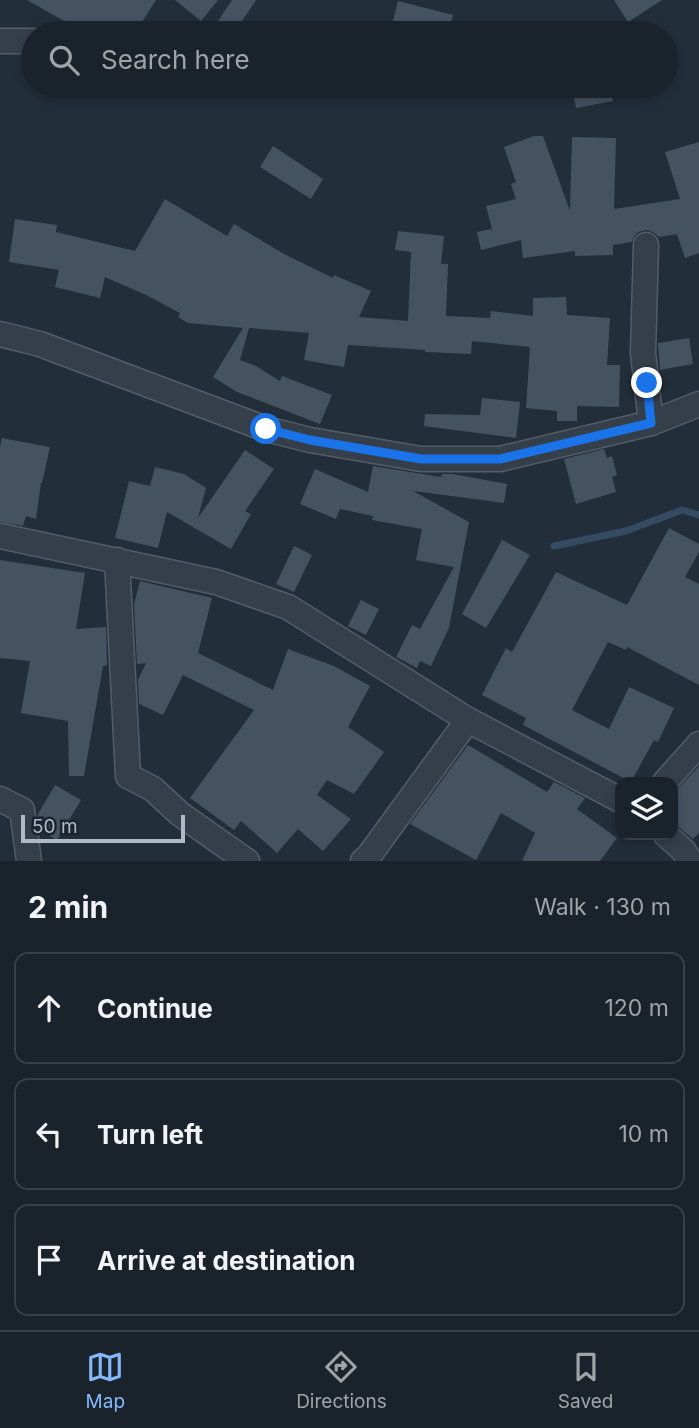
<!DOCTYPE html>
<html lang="en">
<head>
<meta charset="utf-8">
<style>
	body { margin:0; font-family:Inter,sans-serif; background:#232a34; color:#f1f3f6 }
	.controls { position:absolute; right:21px; bottom:21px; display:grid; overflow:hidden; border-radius:14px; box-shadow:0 4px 10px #0003 }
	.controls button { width:63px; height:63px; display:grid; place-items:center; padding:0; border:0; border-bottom:2px solid #383f48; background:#1a222c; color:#f1f3f6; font:35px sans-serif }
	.scale { position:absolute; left:21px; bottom:18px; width:164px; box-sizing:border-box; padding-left:7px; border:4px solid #b0bac6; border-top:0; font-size:19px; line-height:24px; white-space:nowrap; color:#b0bac6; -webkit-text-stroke:5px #1b252f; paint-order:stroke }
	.stop { position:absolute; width:21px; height:21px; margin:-16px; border:5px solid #1a73e8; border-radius:50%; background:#fff }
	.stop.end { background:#1a73e8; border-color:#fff; box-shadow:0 2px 7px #0008 }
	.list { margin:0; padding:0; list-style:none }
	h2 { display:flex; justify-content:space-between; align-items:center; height:91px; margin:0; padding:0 28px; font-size:30px }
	h2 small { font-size:23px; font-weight:400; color:#9fa4a9 }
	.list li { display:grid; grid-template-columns:46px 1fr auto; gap:21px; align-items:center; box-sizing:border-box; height:112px; margin:0 14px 14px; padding:0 14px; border:2px solid #383f48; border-radius:14px }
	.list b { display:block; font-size:26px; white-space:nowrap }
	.list em { font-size:23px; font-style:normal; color:#9fa4a9 }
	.icon { flex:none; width:38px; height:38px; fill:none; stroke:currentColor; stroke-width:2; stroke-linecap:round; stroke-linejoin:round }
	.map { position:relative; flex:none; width:699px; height:861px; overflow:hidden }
	.search { position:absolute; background:#1a222c; box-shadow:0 4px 10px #0003; left:21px; right:21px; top:21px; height:77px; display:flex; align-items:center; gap:18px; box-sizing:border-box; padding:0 24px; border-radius:38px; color:#9fa4a9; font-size:26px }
	.sheet { height:469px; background:#1a222c }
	nav { display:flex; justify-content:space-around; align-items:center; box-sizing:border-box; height:98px; border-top:2px solid #383f48; background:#1a222c; font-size:19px; color:#9fa4a9 }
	nav a { display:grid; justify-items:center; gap:4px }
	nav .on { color:#84b8f8 }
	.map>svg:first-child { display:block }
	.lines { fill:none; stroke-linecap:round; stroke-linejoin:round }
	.stream { stroke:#354b62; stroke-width:7 }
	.building { fill:#455361 }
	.street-casing { stroke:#535d68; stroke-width:27 }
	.street { stroke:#353f4a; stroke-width:24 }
	.route { stroke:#1a73e8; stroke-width:9 }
</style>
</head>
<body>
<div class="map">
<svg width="699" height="861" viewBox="0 0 699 861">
	<rect width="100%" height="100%" fill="#222e3a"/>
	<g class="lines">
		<path class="stream" d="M554,546L626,531L682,510L699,515"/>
	</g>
	<g class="building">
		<path d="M27,0H156L135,33H85Z"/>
		<path d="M175,0H218L201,21Z"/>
		<path d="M232,0H256L234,33H229L216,24Z"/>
		<path d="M614,0H662L628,22Z"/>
		<path d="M398,1L453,15L448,33H390Z"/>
		<path d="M572,86H610L613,101L576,108Z"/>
		<path d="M534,136H543L570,211L572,137L616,138L614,209L680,199L665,152L699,142V253L685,258L677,234L659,237L653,232L646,230L638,232L634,237L632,242L613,245V255L575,256V251L523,258L521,240L481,250L477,232L492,229L486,206L516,199L511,184L516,182L504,147Z"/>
		<path d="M273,146L323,179L311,199L260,167Z"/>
		<path d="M165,199L227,236L234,224L284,254L333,278L334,275L371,291L359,317L408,321L411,252L395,250L398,231L444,236L441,264H448L446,316L490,318L491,311L533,316V298L566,297L567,315L610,318L607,365H620L619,407L577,406V421H557V411L526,408L530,347L472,341L471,354L425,352V350L348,345L344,367L304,360L309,333L249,328L240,360L256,366L280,381L282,376L332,395L320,424L237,392L213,377L243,328L188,323L178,317L180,313L146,295L105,277L100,298L55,287L59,270L9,262L15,219L57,225L56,232L135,251Z"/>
		<path d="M689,338L693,364L660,370L658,343Z"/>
		<path d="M482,398L520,402L516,438L424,426L425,414L480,415Z"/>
		<path d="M2,438L50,447L42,483H41L36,519L26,516L23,526L0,522V447Z"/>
		<path d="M604,449L607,458L612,456L617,475L612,477L616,492L576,504L564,459Z"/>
		<path d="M245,450L274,469L245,511L251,514L231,549L167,512L158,548L115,538L129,481L150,486L155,467L184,474L206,488L198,518Z"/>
		<path d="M373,466L441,477L442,474H453L507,484L504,503L413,491L469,522L449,628L431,666L420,661L417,668L396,657L412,625L420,629L454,567L416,560L422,529L372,520L373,516L340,509L336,519L300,504L315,469L368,492Z"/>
		<path d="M669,528L699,544V552L685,577L699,584V685L627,647L626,650L608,642L572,710L609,729L629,687L674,708L658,742L654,740L631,782L523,725L526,718L482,695L506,648L512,652L556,572L627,605Z"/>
		<path d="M502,540L530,555L486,628L462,614Z"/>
		<path d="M294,546L312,555L294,592L276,584Z"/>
		<path d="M0,560L85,573L76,629L106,627L107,665L103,666L84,776H69L68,721L21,713L30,661L0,658Z"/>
		<path d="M140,581L212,598L198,653L273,690L288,649L334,666L370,686L348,727L384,752L354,794L327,780L317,795L351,819L323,851L298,829L277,853L241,821L234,830L190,798L254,710L183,675L163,715L139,704L138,680L146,663L137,664L134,604Z"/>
		<path d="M361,600L379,609L366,635L348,626Z"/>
		<path d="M468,745L547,792L554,782L585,798L577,809L617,838L600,861H522L535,833L501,813L476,860L410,824Z"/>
		<path d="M699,766V833L693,839L673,822V794Z"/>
		<path d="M55,785L81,800L57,840L40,830L38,814Z"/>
	</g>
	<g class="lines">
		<defs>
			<g id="street">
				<path d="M0,41H33"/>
				<path d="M646,245L643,353L651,423"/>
				<path d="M0,334L40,344L266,429L310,440L421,459H500L651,423L699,404"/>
				<path d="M0,536L216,582L288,607L468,720L620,800"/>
				<path d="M117,560L128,776L153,789L180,814L247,861"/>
				<path d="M665,782L699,744"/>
				<path d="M0,799L22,810L29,861"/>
				<path d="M666,835L683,850L690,861"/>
				<path d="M363,861L368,857L468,720"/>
			</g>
		</defs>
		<use href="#street" class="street-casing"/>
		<use href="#street" class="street"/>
	</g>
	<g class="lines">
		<path class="route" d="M266,429L310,440L421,459H500L651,423L647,383"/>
	</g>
</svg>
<div class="controls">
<button><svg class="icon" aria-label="layers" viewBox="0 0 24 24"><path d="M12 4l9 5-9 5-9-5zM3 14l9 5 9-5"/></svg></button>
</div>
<div class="scale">50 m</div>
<div class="stop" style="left:266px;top:429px"></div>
<div class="stop end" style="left:647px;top:383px"></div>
<div class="search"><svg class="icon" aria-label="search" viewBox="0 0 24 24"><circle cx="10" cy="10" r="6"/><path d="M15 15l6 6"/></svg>Search here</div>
</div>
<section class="sheet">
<h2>2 min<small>Walk · 130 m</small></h2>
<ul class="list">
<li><svg class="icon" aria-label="ahead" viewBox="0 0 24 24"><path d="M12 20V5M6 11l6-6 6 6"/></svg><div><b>Continue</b></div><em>120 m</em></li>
<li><svg class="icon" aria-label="left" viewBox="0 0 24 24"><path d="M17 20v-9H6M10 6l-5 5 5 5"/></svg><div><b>Turn left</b></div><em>10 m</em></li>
<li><svg class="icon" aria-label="arrive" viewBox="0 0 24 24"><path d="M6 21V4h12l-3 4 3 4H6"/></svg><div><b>Arrive at destination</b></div></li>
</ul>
</section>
<nav>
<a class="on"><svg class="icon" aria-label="map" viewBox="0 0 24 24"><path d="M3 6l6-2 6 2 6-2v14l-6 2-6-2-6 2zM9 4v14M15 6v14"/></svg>Map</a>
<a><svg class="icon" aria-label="directions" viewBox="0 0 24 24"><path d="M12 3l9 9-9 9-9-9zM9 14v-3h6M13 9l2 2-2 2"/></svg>Directions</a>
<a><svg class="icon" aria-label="saved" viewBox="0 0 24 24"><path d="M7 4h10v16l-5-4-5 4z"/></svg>Saved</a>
</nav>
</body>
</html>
